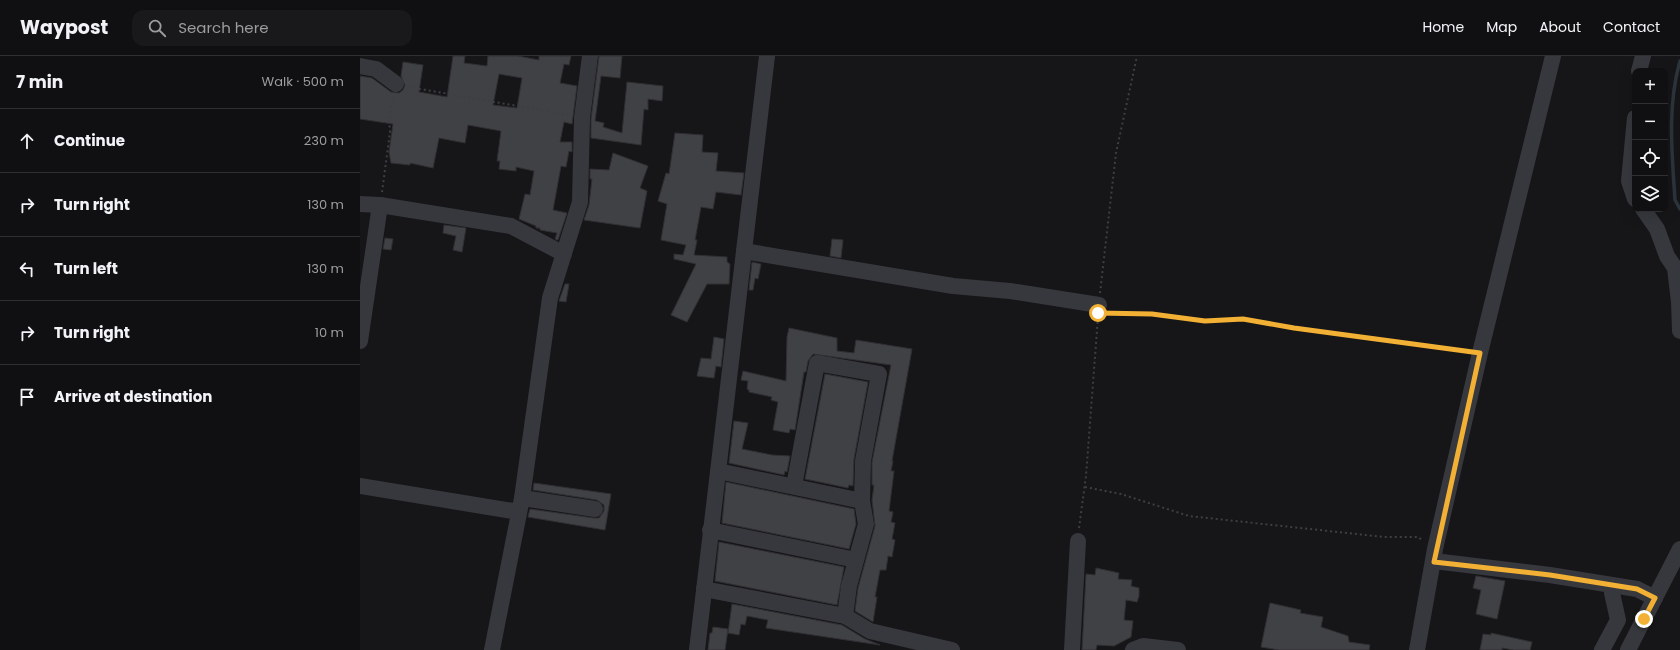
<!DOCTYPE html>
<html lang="en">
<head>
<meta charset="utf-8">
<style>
	body { margin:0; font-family:Poppins,sans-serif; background:#19191b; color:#f1f3f6 }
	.controls { position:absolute; right:12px; top:12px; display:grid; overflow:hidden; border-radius:8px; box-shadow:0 4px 16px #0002 }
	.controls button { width:36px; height:36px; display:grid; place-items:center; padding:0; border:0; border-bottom:1px solid #303032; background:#101012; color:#f1f3f6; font:20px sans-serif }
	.stop { position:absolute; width:12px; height:12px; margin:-9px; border:3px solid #f2b134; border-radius:50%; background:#fff }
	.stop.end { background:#f2b134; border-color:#fff; box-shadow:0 1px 4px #0008 }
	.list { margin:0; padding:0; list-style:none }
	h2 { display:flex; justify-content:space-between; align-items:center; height:52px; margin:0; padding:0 16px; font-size:17px }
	h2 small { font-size:13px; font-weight:400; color:#9c9d9f }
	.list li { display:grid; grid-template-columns:26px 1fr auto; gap:12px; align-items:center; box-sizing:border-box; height:64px; padding:0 16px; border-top:1px solid #303032 }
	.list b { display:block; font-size:15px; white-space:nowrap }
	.list em { font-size:13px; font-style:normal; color:#9c9d9f }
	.icon { flex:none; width:22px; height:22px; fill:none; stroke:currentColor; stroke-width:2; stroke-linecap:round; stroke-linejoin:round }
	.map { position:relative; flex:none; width:1320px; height:594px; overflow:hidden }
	header { display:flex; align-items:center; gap:24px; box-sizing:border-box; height:56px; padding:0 20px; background:#101012; border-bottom:1px solid #303032 }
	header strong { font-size:19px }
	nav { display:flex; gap:22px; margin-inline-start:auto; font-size:14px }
	.search { width:280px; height:36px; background:#19191b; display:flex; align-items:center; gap:10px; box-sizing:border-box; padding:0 14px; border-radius:12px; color:#9c9d9f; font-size:15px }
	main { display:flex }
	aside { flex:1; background:#101012 }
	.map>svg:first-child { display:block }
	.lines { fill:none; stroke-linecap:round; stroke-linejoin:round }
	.stream { stroke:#2c353c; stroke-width:3.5 }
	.building { fill:#404145; stroke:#303034; fill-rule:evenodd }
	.path { stroke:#3d3f44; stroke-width:2; stroke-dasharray:2 3; stroke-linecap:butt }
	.minor { stroke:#37383d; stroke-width:16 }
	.route { stroke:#f2b134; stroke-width:5 }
</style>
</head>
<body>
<header>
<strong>Waypost</strong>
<div class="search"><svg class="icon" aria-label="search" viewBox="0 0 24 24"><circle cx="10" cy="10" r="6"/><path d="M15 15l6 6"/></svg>Search here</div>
<nav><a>Home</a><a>Map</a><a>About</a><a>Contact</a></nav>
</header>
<main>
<aside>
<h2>7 min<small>Walk · 500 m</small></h2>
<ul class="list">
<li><svg class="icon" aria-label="ahead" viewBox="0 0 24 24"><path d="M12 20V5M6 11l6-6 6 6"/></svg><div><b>Continue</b></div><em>230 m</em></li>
<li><svg class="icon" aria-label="right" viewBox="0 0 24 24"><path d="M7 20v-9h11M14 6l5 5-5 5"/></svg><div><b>Turn right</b></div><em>130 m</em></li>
<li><svg class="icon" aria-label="left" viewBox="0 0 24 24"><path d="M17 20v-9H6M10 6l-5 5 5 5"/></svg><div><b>Turn left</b></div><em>130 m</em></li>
<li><svg class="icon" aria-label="right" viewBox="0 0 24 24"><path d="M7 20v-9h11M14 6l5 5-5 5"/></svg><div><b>Turn right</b></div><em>10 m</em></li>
<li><svg class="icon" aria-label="arrive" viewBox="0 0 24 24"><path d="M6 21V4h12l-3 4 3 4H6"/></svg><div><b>Arrive at destination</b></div></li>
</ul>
</aside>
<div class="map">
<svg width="1320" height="594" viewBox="0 0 1320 594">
	<rect width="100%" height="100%" fill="#161618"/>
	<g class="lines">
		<path class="stream" d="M1320,5C1307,50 1312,98 1315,144L1320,153"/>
	</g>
	<g class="building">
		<path d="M93,0H105L104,7L127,10L128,0H158L179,4V0H211L209,9L204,8L200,27L217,30L212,68L204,66L200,86H212V96L209,95L206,111L201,110L193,154L207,157L198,184L195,183L197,177L180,174V172H176V170L159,163L165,138L170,139L174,115L156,111V115L139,113L140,105H137L141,75L108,69L105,87L79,82L73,112L50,107V109L31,107L29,96L33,68L0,63V20L12,22L31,36L39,37L43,34L45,29L41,20L43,6L63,9L59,36L87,41ZM139,18L162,22L157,52L133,49Z"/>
		<path d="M239,0H262L260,22L241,20L235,65L244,67L243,71L262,77L267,26L303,30L302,45L288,43V54L284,53L281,89L231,82V63Z"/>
		<path d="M315,77L343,79L342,96L358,97L356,115L384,117L381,139L356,136L353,153L341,151L335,184H337L334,199L367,201V206L370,208L369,228H347L327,266L311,259L336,208L314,203V198L323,199L326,189L301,184L307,148L298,145L306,117L309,118Z"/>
		<path d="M253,97L288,110L280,132L287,135L280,172L224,164L229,149L232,123H230V113L249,114Z"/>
		<path d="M84,169L106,172L102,196L93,194L96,180L83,177Z"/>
		<path d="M25,182L33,183L31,194L23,193Z"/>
		<path d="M472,183L483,184L481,202L470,200Z"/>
		<path d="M392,206L401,208L398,223L395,222L393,234H389Z"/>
		<path d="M205,228H209L206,246L199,245Z"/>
		<path d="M429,272L477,282V295L494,297L496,284L552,293L532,405H533L531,415H534L529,455L533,456L531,466L535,467L532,483L535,484L532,501L528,500L526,514H520L515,541H517L513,566L495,555L498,532L515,470L512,444L514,429H512V406L531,309L453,298L448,305L446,316H444L435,374L430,373L429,377L413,374L418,346L411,344L412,341L389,336V334L387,333L388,325L381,324L383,315L426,325L427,281Z"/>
		<path d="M354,281L364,283L361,311L356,310L354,322L337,320L341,302L351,303Z"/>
		<path d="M465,318L508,326L494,403L493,430L489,429L488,432L445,423Z"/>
		<path d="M374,365L388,367L382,393L412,399L430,400L427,416L425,415L424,419L369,407Z"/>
		<path d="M366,426L494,453L496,468L489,493L362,467Z"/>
		<path d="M174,427L251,438L245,474L168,461L170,453L234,462H239L244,455V449L237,444L173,434Z"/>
		<path d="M359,486L484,511L477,549L355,525Z"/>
		<path d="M736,512L759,517L758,523L772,524L771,530L779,532V540L777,546L766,544L764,564L773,565L771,581L754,590L737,589L736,594H722L726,518L735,519Z"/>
		<path d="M1116,520L1145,525L1137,563L1116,558L1121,534L1113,532Z"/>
		<path d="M910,547L941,554L940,557L963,561L961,571L988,580L989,586L1010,589L1009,594H919L901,591Z"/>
		<path d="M372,548L482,569L505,583L520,589L406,572L408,564L387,560L385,569L381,568L379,579L368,577Z"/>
		<path d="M353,571L368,573L365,594H348L350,577H352Z"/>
		<path d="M1131,577L1172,586L1170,594H1154L1142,592V594H1120L1123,578L1131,579Z"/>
	</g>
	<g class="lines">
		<g class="path">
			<path d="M49,31L209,59"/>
			<path d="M22,136L30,76L29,61L34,41"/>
			<path d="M740,237L756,97L777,0"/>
			<path d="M749,257L792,258L845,265L883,263L934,272L1108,296"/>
			<path d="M725,431L761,438L829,460L1024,481H1058L1063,485"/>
			<path d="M719,472L726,420L738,261"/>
		</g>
		<g class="minor">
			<path d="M0,10L16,13L36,28"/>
			<path d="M1279,15L1283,0"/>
			<path d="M1275,62L1269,125L1275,143"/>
			<path d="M0,148L20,149L151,170L204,198"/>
			<path d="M1283,153L1297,173L1307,200L1315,212L1319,246L1320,275"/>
			<path d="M384,195L593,230L650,235L739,249"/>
			<path d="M0,285L20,149"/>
			<path d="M358,415L502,445"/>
			<path d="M0,430L159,456"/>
			<path d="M434,430L457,307L519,318L503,405L502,445L506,468L489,530L485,560"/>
			<path d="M162,442L235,453"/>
			<path d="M350,474L496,504"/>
			<path d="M1074,505L1190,519L1277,533L1295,542"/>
			<path d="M344,533L485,560L510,575L592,594"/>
			<path d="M132,594L162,442L190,242L220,146L222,62L230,0"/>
			<path d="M337,594L407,0"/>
			<path d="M712,594L718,485"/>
			<path d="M773,594L783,590L818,594"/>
			<path d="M1057,594L1075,493L1120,297L1193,0"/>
			<path d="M1242,594L1258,564L1252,537L1253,530"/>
			<path d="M1268,594L1320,493"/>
		</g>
	</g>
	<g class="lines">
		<path class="route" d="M738,257L792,258L845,265L883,263L934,272L1120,297L1074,506L1190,519L1277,533L1295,542L1284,563"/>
	</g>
</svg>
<div class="controls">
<button>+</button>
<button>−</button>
<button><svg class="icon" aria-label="locate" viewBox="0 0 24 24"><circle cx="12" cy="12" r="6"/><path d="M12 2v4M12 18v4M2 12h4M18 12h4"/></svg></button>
<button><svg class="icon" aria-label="layers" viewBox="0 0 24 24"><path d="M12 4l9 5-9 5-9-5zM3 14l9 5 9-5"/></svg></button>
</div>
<div class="stop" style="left:738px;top:257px"></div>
<div class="stop end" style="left:1284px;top:563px"></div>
</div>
</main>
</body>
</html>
